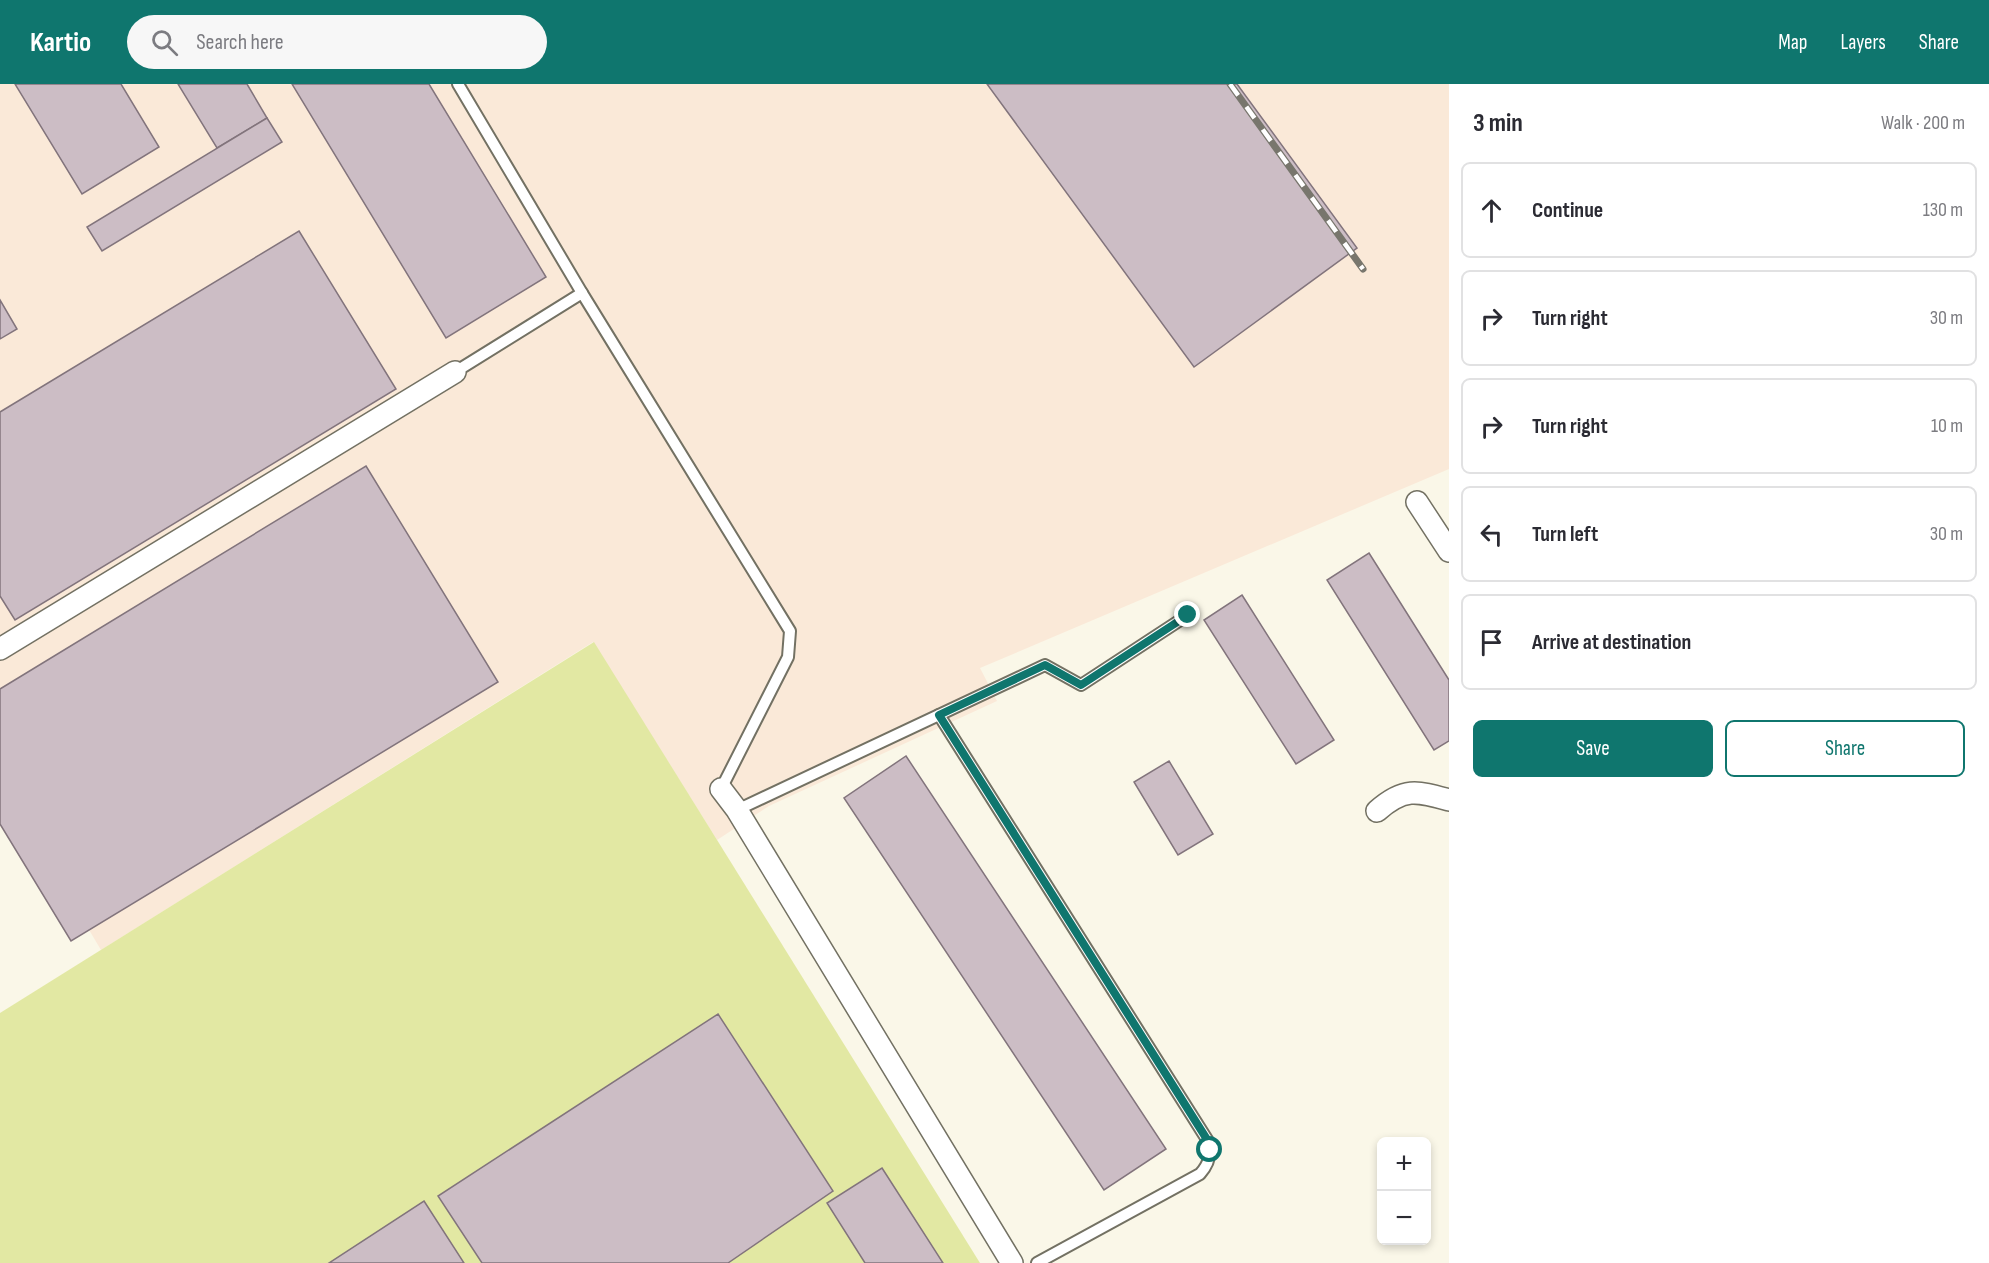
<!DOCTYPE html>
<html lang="en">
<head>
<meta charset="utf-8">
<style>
	body { margin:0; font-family:"Sofia Sans Condensed",sans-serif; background:#f7f7f7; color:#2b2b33 }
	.controls { position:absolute; right:18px; bottom:18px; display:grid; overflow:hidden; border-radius:9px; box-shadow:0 3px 9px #0003 }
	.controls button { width:54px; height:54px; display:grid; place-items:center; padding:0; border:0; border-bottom:2px solid #e1e1e2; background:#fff; color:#2b2b33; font:30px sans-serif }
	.stop { position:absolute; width:18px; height:18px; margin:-14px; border:4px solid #0f766e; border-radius:50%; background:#fff }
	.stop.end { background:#0f766e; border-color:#fff; box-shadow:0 2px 6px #0008 }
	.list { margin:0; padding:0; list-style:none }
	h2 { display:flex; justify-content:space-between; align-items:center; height:78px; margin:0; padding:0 24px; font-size:26px }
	h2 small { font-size:20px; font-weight:400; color:#7c7c81 }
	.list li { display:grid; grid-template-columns:39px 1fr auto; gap:18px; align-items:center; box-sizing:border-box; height:96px; margin:0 12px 12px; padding:0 12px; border:2px solid #e1e1e2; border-radius:9px }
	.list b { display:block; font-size:22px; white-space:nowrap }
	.list em { font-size:20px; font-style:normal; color:#7c7c81 }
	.actions { display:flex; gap:12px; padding:18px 24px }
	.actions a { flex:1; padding:14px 0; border:2px solid #0f766e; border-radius:9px; text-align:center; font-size:21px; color:#0f766e }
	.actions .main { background:#0f766e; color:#fff }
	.icon { flex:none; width:33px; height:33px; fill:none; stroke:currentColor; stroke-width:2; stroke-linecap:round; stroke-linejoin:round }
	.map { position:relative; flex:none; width:1449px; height:1179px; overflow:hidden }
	header { display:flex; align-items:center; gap:36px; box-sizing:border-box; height:84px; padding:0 30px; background:#0f766e; color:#fff }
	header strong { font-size:28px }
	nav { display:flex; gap:33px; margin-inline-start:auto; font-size:21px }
	.search { width:420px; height:54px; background:#f7f7f7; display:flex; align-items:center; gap:15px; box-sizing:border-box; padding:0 21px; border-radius:33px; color:#7c7c81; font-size:22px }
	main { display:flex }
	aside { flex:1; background:#fff }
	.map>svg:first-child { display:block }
	.industrial { fill:#fae9d8 }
	.green { fill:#e2e8a3 }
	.building { fill:#ccbdc5; stroke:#82747c; stroke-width:1.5 }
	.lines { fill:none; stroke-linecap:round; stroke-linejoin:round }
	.service-casing { stroke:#737163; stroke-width:14 }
	.minor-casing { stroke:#737163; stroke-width:24 }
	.service { stroke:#fff; stroke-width:10 }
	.minor { stroke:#fff; stroke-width:21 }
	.rail-casing { stroke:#78766d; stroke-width:7 }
	.rail { stroke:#fff; stroke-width:4.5; stroke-dasharray:14; stroke-linecap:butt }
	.route { stroke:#0f766e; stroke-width:8 }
</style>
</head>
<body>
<header>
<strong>Kartio</strong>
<div class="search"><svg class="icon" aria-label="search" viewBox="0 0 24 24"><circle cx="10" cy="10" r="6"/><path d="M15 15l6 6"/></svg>Search here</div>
<nav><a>Map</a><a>Layers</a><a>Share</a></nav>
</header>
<main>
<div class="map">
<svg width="1449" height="1179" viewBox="0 0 1449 1179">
	<rect width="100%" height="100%" fill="#faf7e8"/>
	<path class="industrial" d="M0,0H1449V385L980,584L997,617L769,722L717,756L593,558L101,866L0,696Z"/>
	<path class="green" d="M594,558L980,1179H0V929Z"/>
	<g class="building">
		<path d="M15,0H121L159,63L82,110Z"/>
		<path d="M178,0H247L267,34L217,64Z"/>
		<path d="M292,0H429L546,193L446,254Z"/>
		<path d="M987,0H1237L1357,164L1194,283Z"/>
		<path d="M267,34L282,58L102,167L87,143Z"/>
		<path d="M299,147L396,305L15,536L0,512V328Z"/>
		<path d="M0,216L17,245L0,255Z"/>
		<path d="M366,382L498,598L71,857L0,740V605Z"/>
		<path d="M1369,469L1449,596V657L1434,666L1327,496Z"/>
		<path d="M1242,511L1334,656L1296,680L1204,536Z"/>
		<path d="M906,672L1166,1065L1104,1106L844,714Z"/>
		<path d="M1169,677L1213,750L1178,771L1134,698Z"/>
		<path d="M718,930L833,1107L728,1179H482L438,1112Z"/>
		<path d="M882,1084L943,1179H865L827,1119Z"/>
		<path d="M424,1117L464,1179H329Z"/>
	</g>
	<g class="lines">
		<defs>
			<g id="service">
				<path d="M458,0L582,209"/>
				<path d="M455,288L582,209L790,547L788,573L721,705"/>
				<path d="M939,631L1208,1057C1212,1070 1209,1080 1200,1090L1037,1179"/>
				<path d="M737,726L1045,581L1081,601L1188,531"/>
			</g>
			<g id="minor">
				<path d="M1417,418L1449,467"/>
				<path d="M0,565L455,288"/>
				<path d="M721,705L737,726L1012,1179"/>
				<path d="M1377,727C1404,703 1417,707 1449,716"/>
			</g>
		</defs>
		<use href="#service" class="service-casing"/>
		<use href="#minor" class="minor-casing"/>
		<use href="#service" class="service"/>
		<use href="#minor" class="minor"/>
		<defs>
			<path id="rail" d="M1230,0L1363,185"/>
		</defs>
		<use href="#rail" class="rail-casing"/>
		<use href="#rail" class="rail"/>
	</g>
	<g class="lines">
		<path class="route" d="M1188,531L1081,601L1045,581L939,631L1208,1057L1210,1066"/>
	</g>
</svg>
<div class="controls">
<button>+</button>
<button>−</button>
</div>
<div class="stop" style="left:1210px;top:1066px"></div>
<div class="stop end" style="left:1188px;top:531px"></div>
</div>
<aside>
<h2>3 min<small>Walk · 200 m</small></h2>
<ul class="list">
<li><svg class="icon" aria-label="ahead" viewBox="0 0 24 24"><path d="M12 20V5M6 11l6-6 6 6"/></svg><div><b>Continue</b></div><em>130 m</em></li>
<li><svg class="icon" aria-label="right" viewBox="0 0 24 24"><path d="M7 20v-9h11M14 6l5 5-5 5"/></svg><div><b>Turn right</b></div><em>30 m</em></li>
<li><svg class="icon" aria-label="right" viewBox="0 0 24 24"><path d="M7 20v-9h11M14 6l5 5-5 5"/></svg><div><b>Turn right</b></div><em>10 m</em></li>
<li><svg class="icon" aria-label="left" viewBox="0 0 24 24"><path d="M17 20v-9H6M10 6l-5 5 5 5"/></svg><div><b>Turn left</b></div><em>30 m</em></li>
<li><svg class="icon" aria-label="arrive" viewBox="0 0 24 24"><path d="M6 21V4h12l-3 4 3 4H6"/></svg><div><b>Arrive at destination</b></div></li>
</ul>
<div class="actions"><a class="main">Save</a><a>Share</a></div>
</aside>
</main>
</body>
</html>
